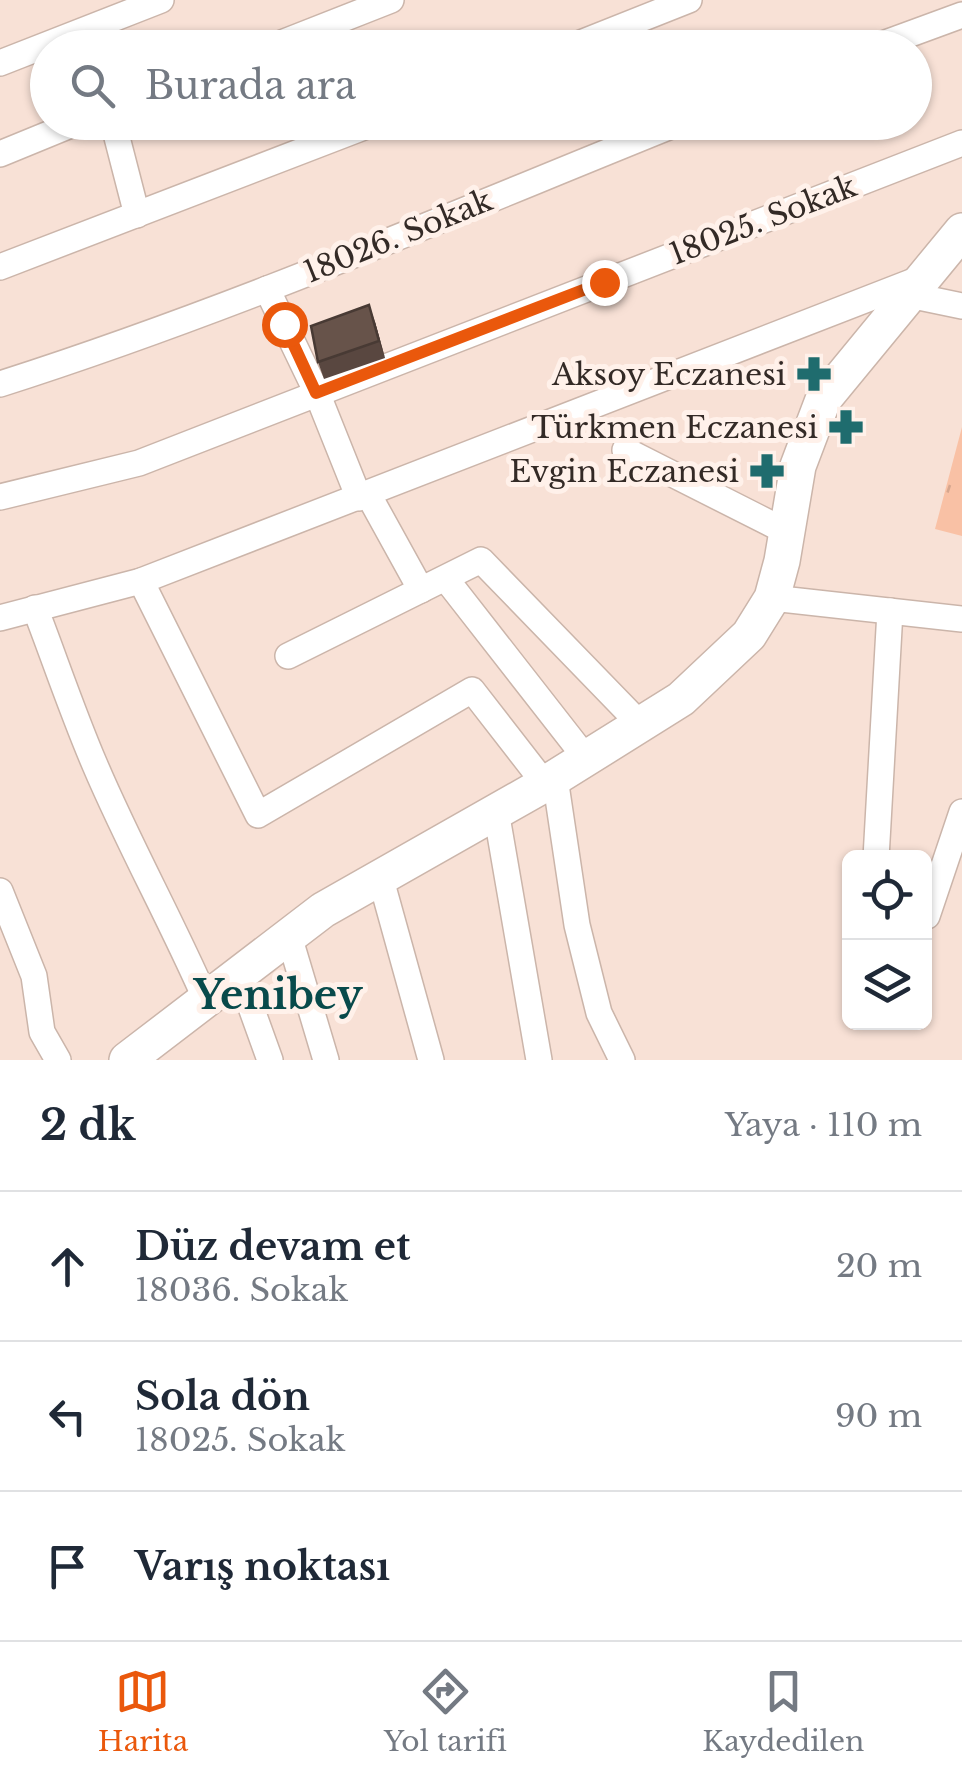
<!DOCTYPE html>
<html lang="tr">
<head>
<meta charset="utf-8">
<style>
	body { margin:0; font-family:"Libre Baskerville",serif; background:#f2f2f3; color:#1f2937 }
	.controls { position:absolute; right:30px; bottom:30px; display:grid; overflow:hidden; border-radius:15px; box-shadow:0 2px 8px #0004 }
	.controls button { width:90px; height:90px; display:grid; place-items:center; padding:0; border:0; border-bottom:2px solid #e0e1e3; background:#fff; color:#1f2937; font:50px sans-serif }
	.stop { position:absolute; width:30px; height:30px; margin:-22px; border:8px solid #ea580c; border-radius:50%; background:#fff }
	.stop.end { background:#ea580c; border-color:#fff; box-shadow:0 2px 10px #0008 }
	.list { margin:0; padding:0; list-style:none }
	h2 { display:flex; justify-content:space-between; align-items:center; height:130px; margin:0; padding:0 40px; font-size:42px }
	h2 small { font-size:32px; font-weight:400; color:#747a83 }
	.list li { display:grid; grid-template-columns:65px 1fr auto; gap:30px; align-items:center; box-sizing:border-box; height:150px; padding:0 40px; border-top:2px solid #e0e1e3 }
	.list b { display:block; font-size:38px; white-space:nowrap }
	.list p { margin:0; font-size:32px; white-space:nowrap; color:#747a83 }
	.list em { font-size:32px; font-style:normal; color:#747a83 }
	.icon { flex:none; width:55px; height:55px; fill:none; stroke:currentColor; stroke-width:2; stroke-linecap:round; stroke-linejoin:round }
	.map { position:relative; flex:none; width:962px; height:1060px; overflow:hidden }
	.search { position:absolute; background:#fff; box-shadow:0 2px 8px #0004; left:30px; right:30px; top:30px; height:110px; display:flex; align-items:center; gap:25px; box-sizing:border-box; padding:0 35px; border-radius:55px; color:#747a83; font-size:38px }
	.sheet { height:580px; background:#fff }
	nav { display:flex; justify-content:space-around; align-items:center; box-sizing:border-box; height:140px; border-top:2px solid #e0e1e3; background:#fff; font-size:28px; color:#747a83 }
	nav a { display:grid; justify-items:center; gap:5px }
	nav .on { color:#ea580c }
	.map>svg:first-child { display:block }
	.grass { fill:url(#grass-tufts) }
	.lines { fill:none; stroke-linecap:round; stroke-linejoin:round }
	.minor-casing { stroke:#cbb5aa; stroke-width:28 }
	.secondary-casing { stroke:#cbb5aa; stroke-width:38 }
	.minor { stroke:#fff; stroke-width:25 }
	.secondary { stroke:#fff; stroke-width:35 }
	.wall { fill:#594740 }
	.shaded-wall { fill:#483a34 }
	.building { fill:#67534a; stroke:#483a34; stroke-width:2.5 }
	.route { stroke:#ea580c; stroke-width:12 }
	.labels { text-anchor:middle; dominant-baseline:central; stroke-width:10; stroke-linejoin:round; paint-order:stroke }
	.street-label { font-size:30px; fill:#332a26; stroke:#fff1ea }
	.poi-label { font-size:30px; fill:#332a26; stroke:#fff1ea; text-anchor:end }
	.district-label { font-size:40px; font-weight:bold; fill:#084a4b; stroke:#fff1ea }
</style>
</head>
<body>
<div class="map">
<svg width="962" height="1060" viewBox="0 0 962 1060">
	<defs>
		<pattern id="grass-tufts" width="24" height="20" patternUnits="userSpaceOnUse" patternTransform="scale(2.5)"><rect width="24" height="20" fill="#f9c1a5"/><path d="M3 7l-1-3M5 7V3M7 7l1-3M15 17l-1-3M17 17v-4M19 17l1-3" fill="none" stroke="#d6a68e"/></pattern>
	</defs>
	<rect width="100%" height="100%" fill="#f8e1d6"/>
	<path class="grass" d="M962,427V536L935,529Z"/>
	<g class="lines">
		<defs>
			<g id="minor">
				<path d="M269,48L391,0"/>
				<path d="M568,48L689,0"/>
				<path d="M872,48L962,15"/>
				<path d="M0,63L161,0"/>
				<path d="M113,122L137,215"/>
				<path d="M0,154L78,122"/>
				<path d="M0,267L377,122"/>
				<path d="M267,289L317,393L359,498"/>
				<path d="M909,295L962,306"/>
				<path d="M0,384C232,310 455,213 681,122"/>
				<path d="M625,450L787,532"/>
				<path d="M368,494L421,590"/>
				<path d="M0,497L139,463L962,143"/>
				<path d="M446,579L585,757"/>
				<path d="M141,581L258,815L472,690L545,784"/>
				<path d="M772,598L962,619"/>
				<path d="M35,608C55,660 73,714 95,765C129,845 171,920 206,1000"/>
				<path d="M0,618L141,581L919,279"/>
				<path d="M288,656L481,560L640,724"/>
				<path d="M555,778L577,925L599,1013L622,1060"/>
				<path d="M496,811L539,1060"/>
				<path d="M876,858L890,611"/>
				<path d="M380,876L431,1060"/>
				<path d="M0,891L34,976L42,1032L58,1060"/>
				<path d="M927,916L962,812"/>
				<path d="M289,936L326,1060"/>
				<path d="M239,974L270,1060"/>
			</g>
			<path id="secondary" d="M127,1060L323,910L545,784L681,699L749,635L772,598L782,561L798,466L823,400L962,231"/>
		</defs>
		<use href="#minor" class="minor-casing"/>
		<use href="#secondary" class="secondary-casing"/>
		<use href="#minor" class="minor"/>
		<use href="#secondary" class="secondary"/>
	</g>
	<path class="wall" d="M375,322L385,358L324,379L318,362Z"/>
	<path class="shaded-wall" d="M369,305L375,322L385,358L379,341Z"/>
	<path class="building" d="M369,305L379,341L318,362L311,326Z"/>
	<g class="lines">
		<path class="route" d="M284,324L316,393L604,282"/>
	</g>
	<defs>
		<symbol id="pharmacy-bare" viewBox="-9 -9 18 18"><path d="M-2-6h4v4h4v4h-4v4h-4v-4h-4v-4h4Z" fill="#1f6c6e" stroke="#fff1ea" stroke-width="2.5" paint-order="stroke"/></symbol>
	</defs>
	<g fill-rule="evenodd">
		<use href="#pharmacy-bare" x="789" y="349" width="50" height="50"/>
		<use href="#pharmacy-bare" x="821" y="402" width="50" height="50"/>
		<use href="#pharmacy-bare" x="742" y="446" width="50" height="50"/>
	</g>
	<g class="labels">
		<g class="street-label">
			<text transform="translate(763 220) rotate(-21)">18025. Sokak</text>
			<text transform="translate(398 236) rotate(-22)">18026. Sokak</text>
		</g>
		<g class="poi-label">
			<text x="786" y="374">Aksoy Eczanesi</text>
			<text x="818" y="427">Türkmen Eczanesi</text>
			<text x="739" y="471">Evgin Eczanesi</text>
		</g>
		<g class="district-label">
			<text x="278" y="995">Yenibey</text>
		</g>
	</g>
</svg>
<div class="controls">
<button><svg class="icon" aria-label="locate" viewBox="0 0 24 24"><circle cx="12" cy="12" r="6"/><path d="M12 2v4M12 18v4M2 12h4M18 12h4"/></svg></button>
<button><svg class="icon" aria-label="layers" viewBox="0 0 24 24"><path d="M12 4l9 5-9 5-9-5zM3 14l9 5 9-5"/></svg></button>
</div>
<div class="stop" style="left:284px;top:324px"></div>
<div class="stop end" style="left:604px;top:282px"></div>
<div class="search"><svg class="icon" aria-label="search" viewBox="0 0 24 24"><circle cx="10" cy="10" r="6"/><path d="M15 15l6 6"/></svg>Burada ara</div>
</div>
<section class="sheet">
<h2>2 dk<small>Yaya · 110 m</small></h2>
<ul class="list">
<li><svg class="icon" aria-label="ahead" viewBox="0 0 24 24"><path d="M12 20V5M6 11l6-6 6 6"/></svg><div><b>Düz devam et</b><p>18036. Sokak</p></div><em>20 m</em></li>
<li><svg class="icon" aria-label="left" viewBox="0 0 24 24"><path d="M17 20v-9H6M10 6l-5 5 5 5"/></svg><div><b>Sola dön</b><p>18025. Sokak</p></div><em>90 m</em></li>
<li><svg class="icon" aria-label="arrive" viewBox="0 0 24 24"><path d="M6 21V4h12l-3 4 3 4H6"/></svg><div><b>Varış noktası</b></div></li>
</ul>
</section>
<nav>
<a class="on"><svg class="icon" aria-label="map" viewBox="0 0 24 24"><path d="M3 6l6-2 6 2 6-2v14l-6 2-6-2-6 2zM9 4v14M15 6v14"/></svg>Harita</a>
<a><svg class="icon" aria-label="directions" viewBox="0 0 24 24"><path d="M12 3l9 9-9 9-9-9zM9 14v-3h6M13 9l2 2-2 2"/></svg>Yol tarifi</a>
<a><svg class="icon" aria-label="saved" viewBox="0 0 24 24"><path d="M7 4h10v16l-5-4-5 4z"/></svg>Kaydedilen</a>
</nav>
</body>
</html>
